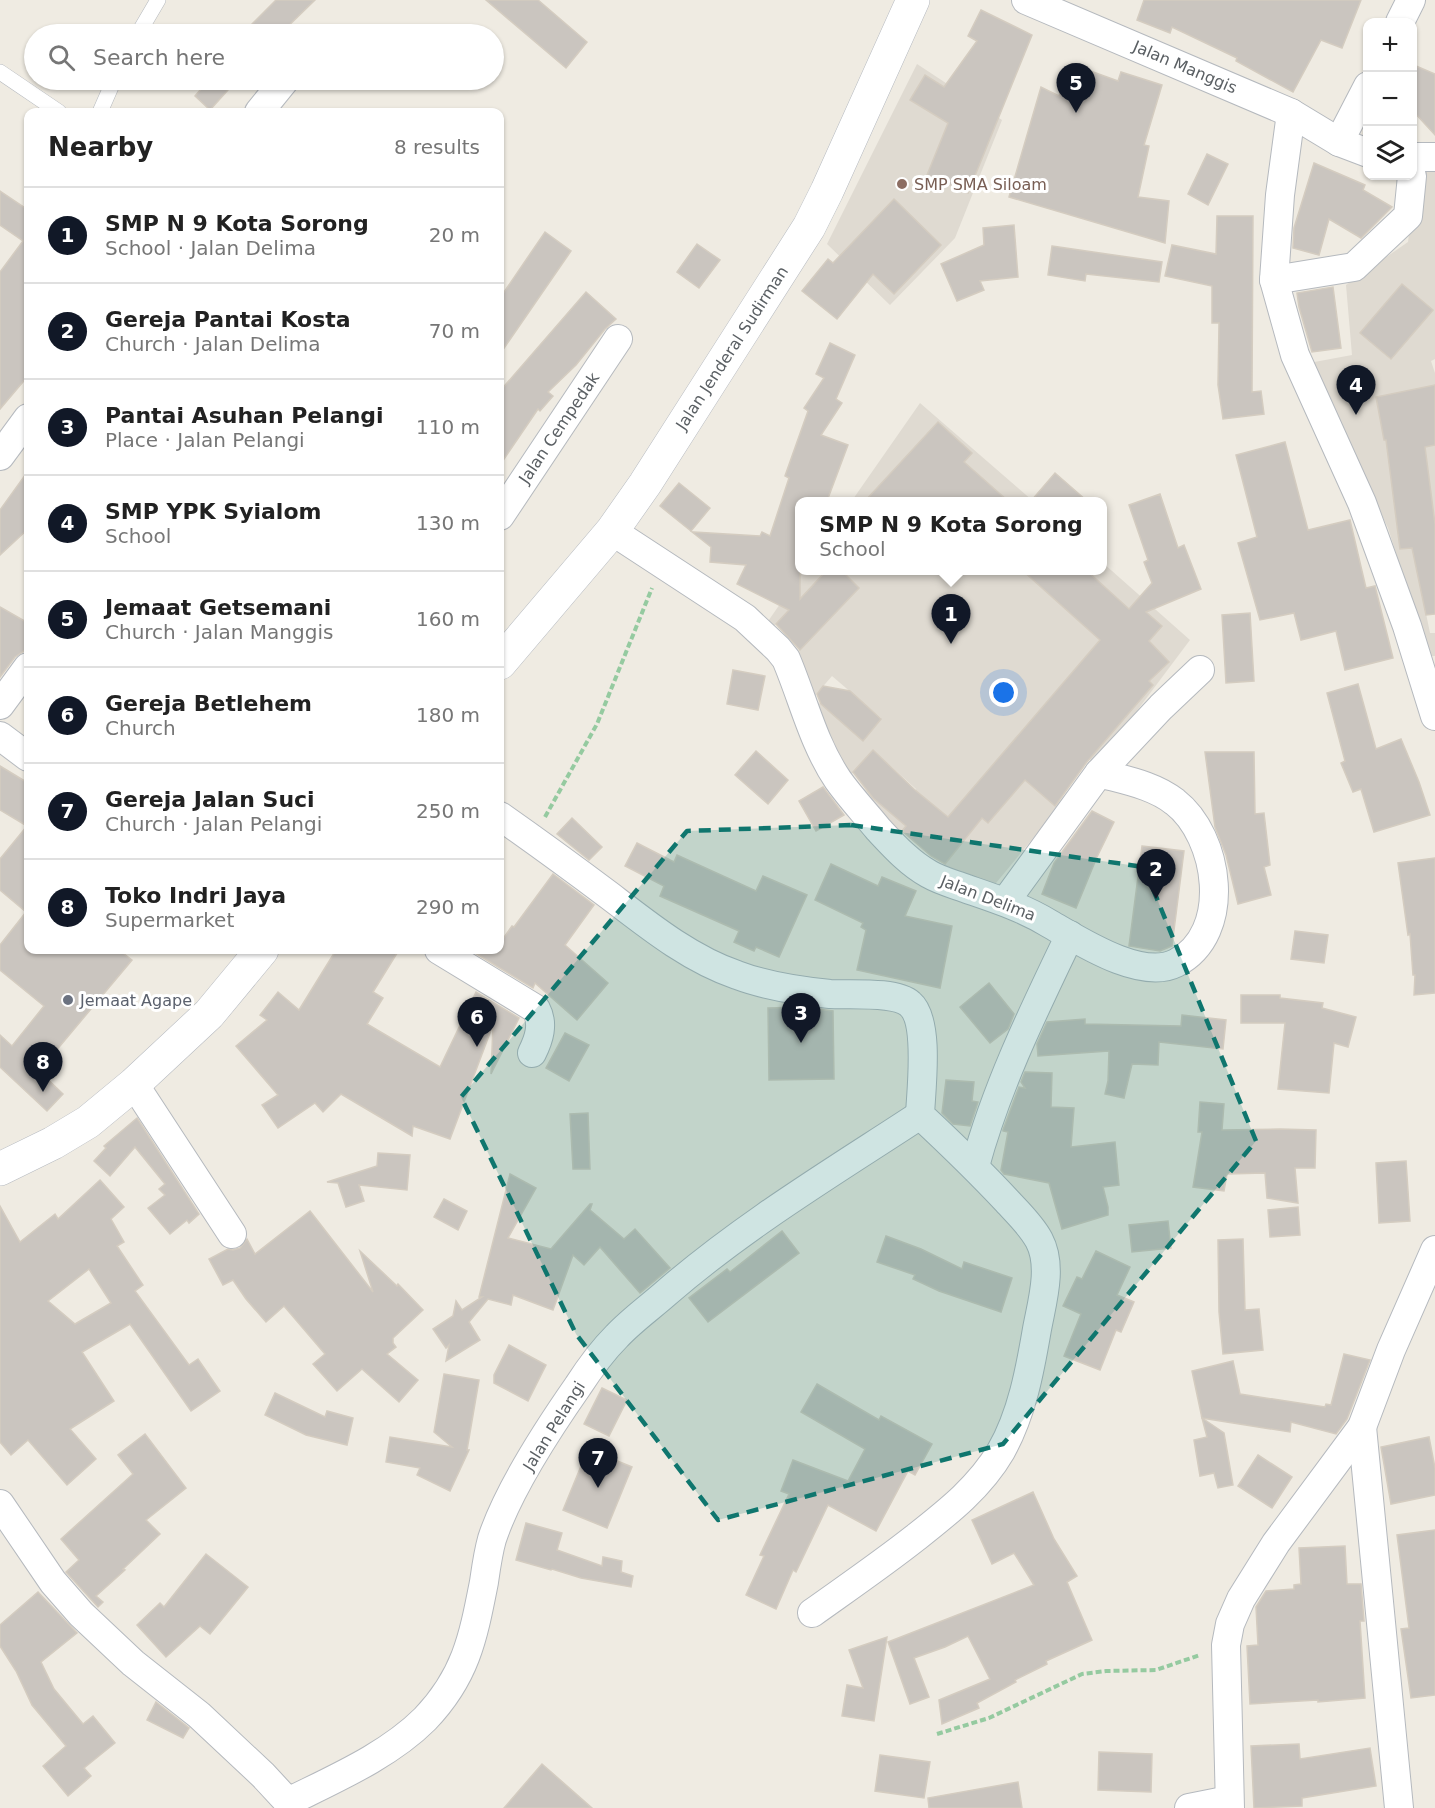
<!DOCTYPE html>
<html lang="en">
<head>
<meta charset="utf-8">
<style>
	body { margin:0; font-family:"DejaVu Sans",sans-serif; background:#f6f6f6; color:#222 }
	.controls { position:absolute; right:18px; top:18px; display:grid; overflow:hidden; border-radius:12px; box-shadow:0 2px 4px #0004 }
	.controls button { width:54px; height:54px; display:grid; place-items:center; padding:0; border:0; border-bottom:2px solid #e0e0e0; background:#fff; color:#222; font:30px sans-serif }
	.you { position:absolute; left:1004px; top:693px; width:21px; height:21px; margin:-15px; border:4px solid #fff; border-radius:50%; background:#1a73e8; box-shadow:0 0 0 9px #1a73e833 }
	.badge { display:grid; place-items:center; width:39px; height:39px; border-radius:50%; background:#111827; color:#fff; font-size:20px; font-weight:700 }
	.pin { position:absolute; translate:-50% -50px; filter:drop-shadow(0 2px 3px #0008) }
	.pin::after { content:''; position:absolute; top:32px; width:21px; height:18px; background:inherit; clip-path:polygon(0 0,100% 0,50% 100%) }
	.popup { position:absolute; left:795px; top:497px; width:312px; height:78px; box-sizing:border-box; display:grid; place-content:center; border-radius:12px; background:#fff; filter:drop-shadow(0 2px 4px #0005); font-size:20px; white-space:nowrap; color:#767676 }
	.popup b { font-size:22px; color:#222 }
	.popup::after { content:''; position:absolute; left:50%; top:100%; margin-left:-12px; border:12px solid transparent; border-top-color:#fff }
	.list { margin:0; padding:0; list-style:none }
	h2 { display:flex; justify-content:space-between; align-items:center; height:78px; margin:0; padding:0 24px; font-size:26px }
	h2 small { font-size:20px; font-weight:400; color:#767676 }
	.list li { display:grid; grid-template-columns:39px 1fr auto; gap:18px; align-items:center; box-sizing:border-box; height:96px; padding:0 24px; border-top:2px solid #e0e0e0 }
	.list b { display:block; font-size:22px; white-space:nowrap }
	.list p { margin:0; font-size:20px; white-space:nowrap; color:#767676 }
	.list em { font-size:20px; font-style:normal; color:#767676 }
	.icon { flex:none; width:33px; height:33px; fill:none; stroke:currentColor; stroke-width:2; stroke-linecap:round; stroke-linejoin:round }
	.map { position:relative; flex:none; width:1435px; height:1808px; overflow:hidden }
	.search { position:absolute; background:#fff; box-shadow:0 2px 4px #0004; left:24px; top:24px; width:480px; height:66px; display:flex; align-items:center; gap:15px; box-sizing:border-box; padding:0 21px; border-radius:33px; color:#767676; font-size:22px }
	.panel { position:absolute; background:#fff; box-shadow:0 2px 4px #0004; left:24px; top:108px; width:480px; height:846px; border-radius:12px }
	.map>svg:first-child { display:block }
	.education { fill:#dfdad1; fill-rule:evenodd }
	.building { fill:#cac5bf; stroke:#d4ccc0; stroke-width:1.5; fill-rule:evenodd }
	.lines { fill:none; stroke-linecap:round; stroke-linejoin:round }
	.service-casing { stroke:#b5b9be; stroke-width:16 }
	.minor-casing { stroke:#b5b9be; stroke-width:30 }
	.secondary-casing { stroke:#b6bac0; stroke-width:34 }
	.path { stroke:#95caa0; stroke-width:4; stroke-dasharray:6 3; stroke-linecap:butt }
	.service { stroke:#fff; stroke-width:15 }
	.minor { stroke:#fff; stroke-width:28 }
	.secondary { stroke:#fff; stroke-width:33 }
	.marked { fill:#0f766e; fill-opacity:0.2; stroke:#0f766e; stroke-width:4.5; stroke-dasharray:12 8; stroke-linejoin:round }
	.education-dot { fill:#8d6e63; stroke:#fff; stroke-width:2 }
	.worship-dot { fill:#6b7280; stroke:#fff; stroke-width:2 }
	.labels { text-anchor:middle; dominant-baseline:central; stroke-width:6; stroke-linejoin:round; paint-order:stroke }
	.street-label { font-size:16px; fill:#5b6064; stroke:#fff }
	.education-label { font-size:16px; fill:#785e54; stroke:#fff; text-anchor:start }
	.worship-label { font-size:16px; fill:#5b616d; stroke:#fff; text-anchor:start }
</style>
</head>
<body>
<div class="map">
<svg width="1435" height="1808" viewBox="0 0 1435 1808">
	<rect width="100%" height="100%" fill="#efebe2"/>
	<g class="education">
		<path d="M917,64L1002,120L955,238L890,305L827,244ZM925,75L953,92L938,117L910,100ZM952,113L968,192L927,175ZM894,199L941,245L894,294L847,248Z"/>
		<path d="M1417,169L1435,171V359L1431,361L1435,373V524L1425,451L1388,456L1400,549L1435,545L1419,579L1430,633H1435V656H1429L1388,528L1309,363L1352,355L1346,285L1408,242ZM1402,284L1432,310L1390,359L1361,333ZM1418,389L1426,432L1384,440L1376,397Z"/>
		<path d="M920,403L1033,501H1008L974,472L948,501H927L972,453L938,422L865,501L851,502Z"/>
		<path d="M1103,563L1190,640L1121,732L991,889L933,873L843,775L764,627L803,571H827L774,626L799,650L859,588L841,571L1022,570L1092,633L1120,601L1086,571L1102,570ZM1135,602L1162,626L1142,650ZM1098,642L1124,664L988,823L962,801ZM1132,666L1153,685L1109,736L1088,718ZM832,676L881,718L863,740L813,698ZM1066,738L1093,762L1055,806L1028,783ZM873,750L916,789L893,814L850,776ZM927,800L969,833L942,868L900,834Z"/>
	</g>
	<g class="building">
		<path d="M276,0H315L280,34H262L252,24Z"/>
		<path d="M486,0H538L587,42L566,68Z"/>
		<path d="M1144,0H1361L1342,48L1321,40L1293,92L1236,61L1237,58L1172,27L1170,33L1137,20Z"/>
		<path d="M981,10L1032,35L968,193L927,175L948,123L910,100L925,75L944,87L977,41L968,36Z"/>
		<path d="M1071,64L1118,81L1121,72L1162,85L1144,145L1149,146L1138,197L1169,201L1165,243L1009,197L1041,87L1059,96Z"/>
		<path d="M1416,66L1435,74V135L1413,111Z"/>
		<path d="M209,80H237L210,110L195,96Z"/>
		<path d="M1207,154L1228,164L1208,205L1188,194Z"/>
		<path d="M1314,163L1365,185L1363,190L1392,207L1361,238L1329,219L1319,255L1293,248L1294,228Z"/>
		<path d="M0,191L28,210V376L0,409V272L23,241L0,225Z"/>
		<path d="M894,199L941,245L894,294L873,274L837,319L802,291L828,259L833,263Z"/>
		<path d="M1217,216H1253L1252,392L1261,391L1264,414L1223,419L1218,385L1219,323H1212V286L1165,276L1172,245L1216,254Z"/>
		<path d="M1014,225L1018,277L980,281L984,290L957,301L941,264L984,245L983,228Z"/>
		<path d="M545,232L571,251L500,354V298Z"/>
		<path d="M697,244L720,260L699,288L677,272Z"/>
		<path d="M1052,246L1162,262L1159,282L1086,274L1085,281L1048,275Z"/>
		<path d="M1402,284L1433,310L1391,359L1360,333Z"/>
		<path d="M1333,287L1341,348L1312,352L1299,307L1297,293Z"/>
		<path d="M586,292L616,319L605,329L576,365L548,392L553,396L540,411L538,409L500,465V391Z"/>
		<path d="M830,343L855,355L836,399L842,403L821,435L848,445L827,501H800V599L827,570H841L859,588L800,650L776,624L789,610L737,584L746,565L710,562L711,547L692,532L760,536L762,532L770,536L789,478L785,476L808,411L804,408L824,378L816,374Z"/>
		<path d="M1435,385V445L1425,447L1435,524V614L1426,615L1412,548L1400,549L1386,440H1384L1376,397Z"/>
		<path d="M938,422L972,453L964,462L1008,501H865Z"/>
		<path d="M1285,442L1308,530L1350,520L1366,588L1375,586L1393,658L1345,670L1336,631L1301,640L1294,613L1260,620L1238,543L1257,537L1236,455Z"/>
		<path d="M28,471V529L0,555V510Z"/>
		<path d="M1055,473L1087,501H1031Z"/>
		<path d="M679,483L710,508L691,531L660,506Z"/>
		<path d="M1160,494L1178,548L1184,545L1201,589L1146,612L1162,626L1149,641L1169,662L1149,681L1153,685L1086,763L1055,806L1025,780L988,823L982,818L945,864L931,856L902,831L906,826L873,798L853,772L873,750L915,790L948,817L1100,640L1022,570H1086L1129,609L1152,583L1144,562L1148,560L1129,505Z"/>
		<path d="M0,607L28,623V648L15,657L0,677Z"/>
		<path d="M1250,613L1254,681L1226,683L1222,615Z"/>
		<path d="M733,670L765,676L758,710L727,704Z"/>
		<path d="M1358,684L1376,749L1401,739L1419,782L1430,815L1374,832L1361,789L1353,792L1341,763L1345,761L1327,693Z"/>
		<path d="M823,686L850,691L881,719L863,741L821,704L817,694Z"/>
		<path d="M756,751L788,780L768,804L735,775Z"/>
		<path d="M1205,752H1254L1255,814L1264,813L1270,865L1264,867L1271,895L1238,904L1226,855L1215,827Z"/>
		<path d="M0,766L28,783V950H119L132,960L39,1071L63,1094L47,1111L0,1067V1035L12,1046L44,1006L0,970V945L26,912L0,890V859L27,826L0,810Z"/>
		<path d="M823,787L844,815L816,831L799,801Z"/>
		<path d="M1092,811L1114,822L1097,857L1076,908L1042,894L1054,863Z"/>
		<path d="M572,818L602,847L589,860L557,834Z"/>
		<path d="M637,843L674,862L677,855L756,891L763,876L807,895L779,957L756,947L754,951L734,942L739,931L660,896L664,886L625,866Z"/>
		<path d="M1142,846L1184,851L1172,946L1160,951L1129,946Z"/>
		<path d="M1435,858V993L1414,995L1415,975H1413L1410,934L1408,935L1398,863Z"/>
		<path d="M831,864L878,886L882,877L916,891L905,916L952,926L940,988L857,970L866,930L861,927L863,923L815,900Z"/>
		<path d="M553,874L594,905L565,945L608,983L577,1020L535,983L533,988L470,950H500V943L512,926L514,927Z"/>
		<path d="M1295,931L1328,935L1324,963L1291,959Z"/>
		<path d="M336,950H399L373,992L383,998L367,1024L440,1067L476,992L519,1018L491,1074L493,1025L450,1139L413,1126L412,1136L341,1094L323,1112L315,1103L278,1128L262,1105L278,1095L236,1046L267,1020L260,1015L278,992L299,1010Z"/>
		<path d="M989,983L1014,1014L1008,1029L990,1043L960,1007Z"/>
		<path d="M1241,995H1280V998L1323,1003L1322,1008L1356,1017L1348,1047L1334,1043L1329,1093L1278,1089L1285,1023H1241Z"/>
		<path d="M802,1007L833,1011L834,1079L769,1080L768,1008Z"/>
		<path d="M1182,1015L1226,1020L1223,1049L1159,1042L1158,1065L1132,1064L1124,1098L1105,1094L1108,1081L1109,1051L1038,1056L1037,1044L1047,1022L1085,1019V1024L1181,1026Z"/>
		<path d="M565,1033L589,1045L569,1081L546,1068Z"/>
		<path d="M1025,1072L1052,1073L1051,1107L1074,1108L1071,1147L1115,1142L1119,1185L1103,1187L1108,1207V1215L1062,1229L1049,1183L1004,1174L1001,1170L1008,1132L1003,1131V1130L1019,1087L1025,1088L1021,1082Z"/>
		<path d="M946,1080L974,1082L972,1101L978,1102L970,1126L953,1124L942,1113Z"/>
		<path d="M1200,1102L1224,1104L1222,1130L1280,1129L1316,1130L1315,1168H1295L1298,1203L1267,1198L1265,1173L1227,1174L1224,1191L1193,1187L1202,1132H1198Z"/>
		<path d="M588,1113L590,1169H573L570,1114Z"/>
		<path d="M137,1118L199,1214L189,1223L187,1220L170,1234L148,1208L165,1195L159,1189L165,1184L135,1147L110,1176L94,1161L106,1148L104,1146Z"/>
		<path d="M378,1153L410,1155L407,1190L359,1185L364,1201L346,1207L338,1183L327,1182L377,1166Z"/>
		<path d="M1406,1161L1410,1221L1379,1223L1376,1163Z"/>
		<path d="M510,1174L536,1188L508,1238L551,1249L590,1204H592L590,1210L624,1239L635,1229L670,1268L640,1293L600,1247L584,1265L573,1255L553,1310L513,1295L511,1305L488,1299L469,1322L480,1340L446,1361L449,1345L446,1348L433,1329L453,1316L456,1301L462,1310L482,1297H479Z"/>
		<path d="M100,1180L124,1207L111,1219L124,1242L117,1246L143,1285L135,1291L189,1365L198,1359L220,1391L191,1411L130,1324L82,1352L114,1401L70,1429L96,1459L67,1485L28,1440L11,1455L0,1442V1206L20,1242L55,1214L58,1219ZM89,1269L111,1303L75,1324L48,1301Z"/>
		<path d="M444,1199L467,1211L458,1230L434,1217Z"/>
		<path d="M1298,1207L1300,1235L1270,1237L1268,1210Z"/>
		<path d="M310,1211L373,1292L360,1251L397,1286L398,1284L423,1310L393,1338V1343L396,1347L387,1354L418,1380L399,1402L362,1369L337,1391L313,1364L325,1354L284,1306L266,1322L246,1299L233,1280L223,1285L209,1259L228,1249L233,1250L240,1248L247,1239L255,1254Z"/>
		<path d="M1168,1221L1171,1248L1132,1252L1129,1225Z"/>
		<path d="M782,1231L799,1253L708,1322L689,1298L727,1269L730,1272Z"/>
		<path d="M886,1236L921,1249L962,1269L964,1262L1012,1278L1001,1312L939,1291L913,1279L915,1275L877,1262Z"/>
		<path d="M1243,1239L1245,1310L1259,1309L1263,1350L1223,1354L1219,1312L1218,1240Z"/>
		<path d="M1096,1251L1130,1267L1117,1295L1134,1302L1121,1332L1116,1330L1100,1370L1064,1356L1081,1314L1063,1306L1077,1277L1082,1279Z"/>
		<path d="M509,1345L546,1365L528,1401L494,1383V1375Z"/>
		<path d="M1344,1354L1370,1360L1347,1419L1336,1434L1291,1422L1290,1432L1202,1418L1192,1371L1233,1361L1240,1394L1325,1407L1326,1404L1331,1405Z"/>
		<path d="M444,1374L479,1380L467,1450H469L450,1491L417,1475L420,1468L386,1462L390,1437L452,1447L434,1432Z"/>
		<path d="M817,1384L879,1420L881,1416L932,1444L915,1475L908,1471L876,1531L828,1505L796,1572L793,1570L776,1609L746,1595L764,1556L760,1555L789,1494L781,1491L793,1460L848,1481L865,1449L801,1412Z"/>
		<path d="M602,1388L627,1400L609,1436L584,1424Z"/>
		<path d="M275,1393L325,1417L327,1411L353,1418L347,1445L306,1435L265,1415Z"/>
		<path d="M1202,1418L1224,1433L1233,1485L1218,1488L1214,1473L1200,1476L1194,1440L1207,1437Z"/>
		<path d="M145,1434L186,1488L146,1520L160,1534L123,1569L125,1570L96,1596L103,1602L98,1607L66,1572L79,1560L61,1539L133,1474L118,1455Z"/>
		<path d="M1429,1437L1435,1468V1495L1391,1504L1381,1447Z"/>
		<path d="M588,1449L632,1467L607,1528L563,1510Z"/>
		<path d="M1258,1455L1292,1477L1272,1508L1238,1486Z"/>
		<path d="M1033,1492L1054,1539L1077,1576L1067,1582L1092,1640L1046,1661L1047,1664L1015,1680L1016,1682L977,1703L979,1708L942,1724L939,1700L990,1679L968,1636L945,1647L914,1658L929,1697L910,1704L888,1642L1034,1585L1014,1553L992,1564L972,1520Z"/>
		<path d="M526,1523L562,1533L557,1550L602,1566L603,1557L622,1561L621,1572L633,1576L631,1587L581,1578L552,1569L551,1570L516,1560Z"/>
		<path d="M1435,1530V1695L1411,1698L1401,1629L1409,1628L1397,1535Z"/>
		<path d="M1345,1546L1347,1584H1361L1364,1621H1360L1365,1698L1318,1702V1700L1250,1704L1247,1646L1258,1645L1256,1607L1266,1591L1294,1589V1585L1301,1584L1299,1548Z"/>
		<path d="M206,1554L248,1587L210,1634L200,1626L166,1657L137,1625L160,1603L164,1607Z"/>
		<path d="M38,1592L77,1633L41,1662L54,1689L83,1724L93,1716L115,1743L84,1768L91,1776L68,1796L43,1766L66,1746L32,1705L16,1671L0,1646V1625Z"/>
		<path d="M887,1637L874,1721L842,1716L847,1685L863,1688L849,1650Z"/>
		<path d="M156,1702L189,1728L183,1738L147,1720Z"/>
		<path d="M1299,1744L1300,1759L1370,1748L1376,1786L1302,1798V1806L1254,1808L1251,1746Z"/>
		<path d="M1099,1752L1152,1754L1151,1792L1098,1790Z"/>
		<path d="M880,1755L930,1762L924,1798L875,1791Z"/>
		<path d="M542,1764L592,1808H504Z"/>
		<path d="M1018,1782L1022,1808H929L928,1798Z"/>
	</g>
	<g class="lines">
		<defs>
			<g id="service">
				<path d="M138,34L158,0"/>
				<path d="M0,72L59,112"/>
				<path d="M100,112L114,80"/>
			</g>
			<g id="minor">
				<path d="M1026,0L1291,113L1339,142L1368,153"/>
				<path d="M1400,22L1411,0"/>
				<path d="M259,112L285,80"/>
				<path d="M1291,113L1280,195L1274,280L1295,355L1362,503L1407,626L1435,716"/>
				<path d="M1339,142L1368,86"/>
				<path d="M1412,157H1435"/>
				<path d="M1274,280L1354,267L1408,216L1412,176"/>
				<path d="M0,456L28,418"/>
				<path d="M500,516L618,339"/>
				<path d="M612,531L745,618L778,649L786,659C803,699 813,743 838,780C850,797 865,813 878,829C893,845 909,863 929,874C941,881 954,884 967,889C996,899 1024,908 1050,924C1080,941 1141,981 1176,963C1234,933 1219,836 1175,802C1154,785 1124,780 1099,773"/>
				<path d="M0,705L28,667"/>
				<path d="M0,736L28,757"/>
				<path d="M500,816C537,842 574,869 610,896C649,926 690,959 737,975C766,986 799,991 830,994C850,995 896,991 910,1004C930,1021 921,1090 920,1115C950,1143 979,1171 1007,1201C1018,1213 1031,1225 1039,1240C1053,1266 1042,1302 1037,1329C1030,1370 1022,1414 1001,1451C980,1487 948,1512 915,1538C882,1564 847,1588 812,1613"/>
				<path d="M1005,902L1099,773L1161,707L1200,670"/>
				<path d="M439,950L536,1009C544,1024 539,1039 532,1053"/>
				<path d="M134,1084L232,1234"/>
				<path d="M975,1166C997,1085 1034,1010 1070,935"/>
				<path d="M1362,1427L1399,1808"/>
				<path d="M0,1504L53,1582L81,1614L133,1663L199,1715L263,1775L288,1802C334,1779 388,1756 425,1719C466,1676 473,1638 484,1582C486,1568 488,1553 492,1539C508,1490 548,1429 578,1386C589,1369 602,1351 617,1336C631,1321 649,1308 665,1294C743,1226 833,1172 920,1115"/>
				<path d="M1189,1808L1229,1800"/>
				<path d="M1230,1808L1226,1645L1230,1624L1241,1599L1276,1543L1362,1427L1391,1350L1435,1250"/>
			</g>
			<g id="secondary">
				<path d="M500,663L612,531L645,484L809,227L827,191L913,0"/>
				<path d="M0,1169L53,1143L88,1122L134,1084L209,1014L262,950"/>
			</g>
		</defs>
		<use href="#service" class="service-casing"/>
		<use href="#minor" class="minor-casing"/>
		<use href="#secondary" class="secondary-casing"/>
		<g class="path">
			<path d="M545,817L597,724L652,588"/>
			<path d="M937,1734L989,1718L1082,1674L1106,1671L1156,1670L1200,1655"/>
		</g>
		<use href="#service" class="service"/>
		<use href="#minor" class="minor"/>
		<use href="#secondary" class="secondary"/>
	</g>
	<path class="marked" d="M851,825L1144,867L1256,1141L1003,1444L718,1520L576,1334L461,1097L687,831Z"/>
	<circle class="education-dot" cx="902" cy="184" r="6"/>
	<circle class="worship-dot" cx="68" cy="1000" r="6"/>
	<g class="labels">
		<g class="street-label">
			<text transform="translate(1185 67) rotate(23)">Jalan Manggis</text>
			<text transform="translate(732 348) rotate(-57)">Jalan Jenderal Sudirman</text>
			<text transform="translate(559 428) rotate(-56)">Jalan Cempedak</text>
			<text transform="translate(988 898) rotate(21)">Jalan Delima</text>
			<text transform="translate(554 1426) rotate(-58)">Jalan Pelangi</text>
		</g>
		<g class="education-label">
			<text x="914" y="184">SMP SMA Siloam</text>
		</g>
		<g class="worship-label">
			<text x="80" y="1000">Jemaat Agape</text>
		</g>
	</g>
</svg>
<div class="controls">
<button>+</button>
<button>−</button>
<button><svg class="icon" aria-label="layers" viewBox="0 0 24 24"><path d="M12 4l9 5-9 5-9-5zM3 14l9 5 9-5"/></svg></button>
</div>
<div class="you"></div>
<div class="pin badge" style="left:951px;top:644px">1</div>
<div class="popup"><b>SMP N 9 Kota Sorong</b>School</div>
<div class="pin badge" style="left:1156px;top:899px">2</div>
<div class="pin badge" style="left:801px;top:1043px">3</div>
<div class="pin badge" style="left:1356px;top:415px">4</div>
<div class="pin badge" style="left:1076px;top:113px">5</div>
<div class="pin badge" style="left:477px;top:1047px">6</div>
<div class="pin badge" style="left:598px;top:1488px">7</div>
<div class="pin badge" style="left:43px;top:1092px">8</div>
<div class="search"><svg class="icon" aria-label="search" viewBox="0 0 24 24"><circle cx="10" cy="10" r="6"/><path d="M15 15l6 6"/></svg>Search here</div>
<section class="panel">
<h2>Nearby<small>8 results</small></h2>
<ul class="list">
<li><span class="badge">1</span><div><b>SMP N 9 Kota Sorong</b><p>School · Jalan Delima</p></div><em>20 m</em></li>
<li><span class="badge">2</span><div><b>Gereja Pantai Kosta</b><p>Church · Jalan Delima</p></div><em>70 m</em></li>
<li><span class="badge">3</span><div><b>Pantai Asuhan Pelangi</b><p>Place · Jalan Pelangi</p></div><em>110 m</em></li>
<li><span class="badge">4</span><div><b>SMP YPK Syialom</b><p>School</p></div><em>130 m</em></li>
<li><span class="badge">5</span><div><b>Jemaat Getsemani</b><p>Church · Jalan Manggis</p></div><em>160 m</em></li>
<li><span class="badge">6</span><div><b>Gereja Betlehem</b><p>Church</p></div><em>180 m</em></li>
<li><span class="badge">7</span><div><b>Gereja Jalan Suci</b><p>Church · Jalan Pelangi</p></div><em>250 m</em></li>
<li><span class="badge">8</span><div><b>Toko Indri Jaya</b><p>Supermarket</p></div><em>290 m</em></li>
</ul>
</section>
</div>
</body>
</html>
